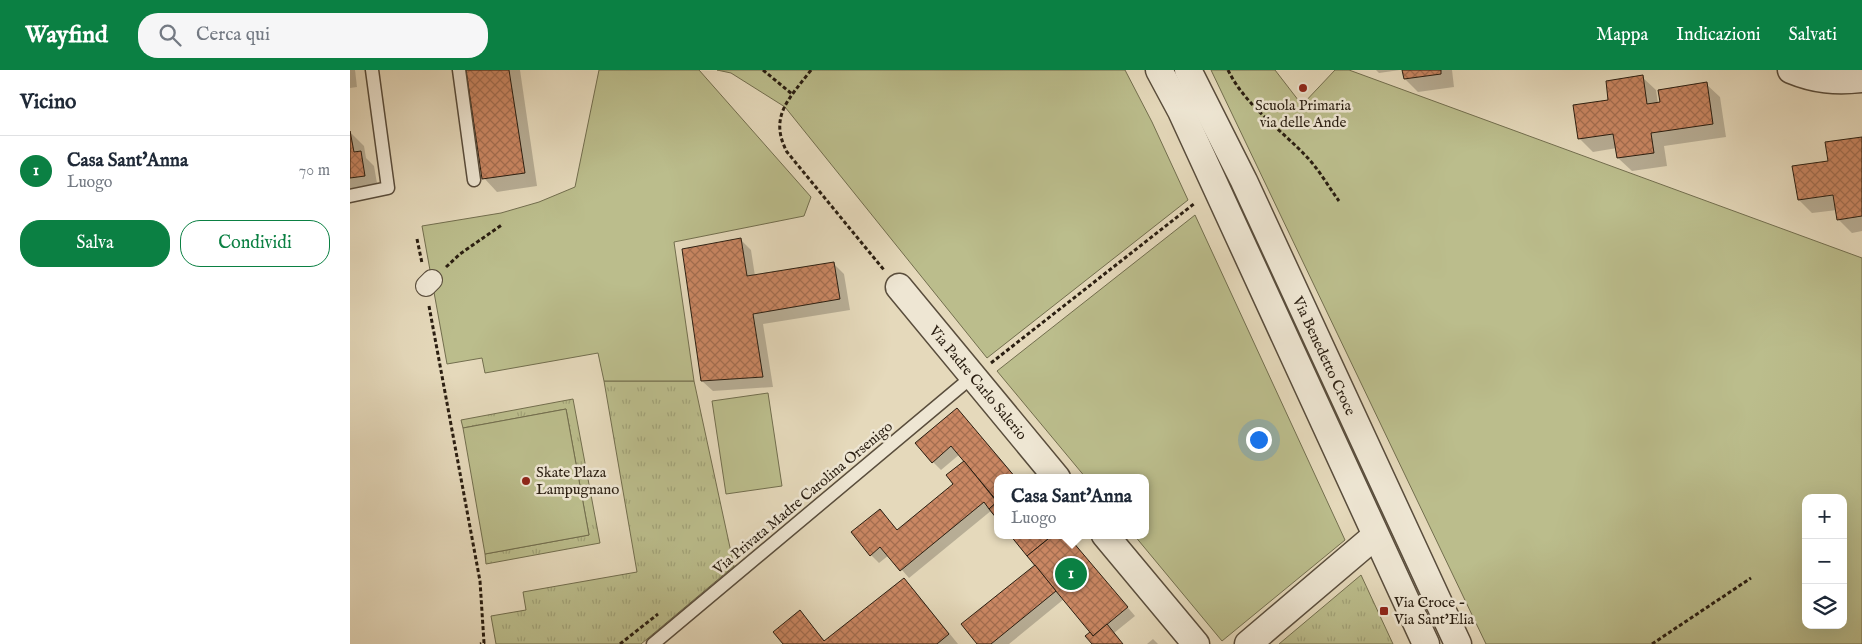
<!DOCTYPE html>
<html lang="it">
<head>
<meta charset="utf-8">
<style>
	body { margin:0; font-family:"IM FELL English",serif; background:#f6f6f7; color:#1f2937 }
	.controls { position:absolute; right:15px; bottom:15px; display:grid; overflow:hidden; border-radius:10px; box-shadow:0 5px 20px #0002 }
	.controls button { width:45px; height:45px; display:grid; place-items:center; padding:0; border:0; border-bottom:1px solid #e0e1e3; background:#fff; color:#1f2937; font:25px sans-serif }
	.you { position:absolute; left:908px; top:369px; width:18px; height:18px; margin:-12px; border:4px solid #fff; border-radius:50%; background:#1a73e8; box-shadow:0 0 0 8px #1a73e833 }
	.badge { display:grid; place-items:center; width:32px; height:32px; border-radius:50%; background:#0b8043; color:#fff; font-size:16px; font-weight:700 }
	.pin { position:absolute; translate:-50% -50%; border:2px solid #fff; box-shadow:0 1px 5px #0006 }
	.popup { position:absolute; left:644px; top:404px; width:155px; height:65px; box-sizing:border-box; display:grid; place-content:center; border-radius:10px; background:#fff; filter:drop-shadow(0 1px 4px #0005); font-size:16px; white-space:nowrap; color:#747a83 }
	.popup b { font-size:19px; color:#1f2937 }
	.popup::after { content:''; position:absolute; left:50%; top:100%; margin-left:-10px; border:10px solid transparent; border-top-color:#fff }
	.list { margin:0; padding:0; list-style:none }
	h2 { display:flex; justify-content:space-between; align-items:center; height:65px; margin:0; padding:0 20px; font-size:21px }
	h2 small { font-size:16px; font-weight:400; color:#747a83 }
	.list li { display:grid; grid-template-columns:32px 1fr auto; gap:15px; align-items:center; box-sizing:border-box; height:70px; padding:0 20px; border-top:1px solid #e0e1e3 }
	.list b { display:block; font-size:19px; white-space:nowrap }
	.list p { margin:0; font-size:16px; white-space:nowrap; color:#747a83 }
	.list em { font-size:16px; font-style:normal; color:#747a83 }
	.actions { display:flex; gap:10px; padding:15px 20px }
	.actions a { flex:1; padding:11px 0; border:1px solid #0b8043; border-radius:20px; text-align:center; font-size:18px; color:#0b8043 }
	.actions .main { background:#0b8043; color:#fff }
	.icon { flex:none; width:28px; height:28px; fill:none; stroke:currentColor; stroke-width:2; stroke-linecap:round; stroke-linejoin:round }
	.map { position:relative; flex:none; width:1512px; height:574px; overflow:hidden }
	header { display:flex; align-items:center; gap:30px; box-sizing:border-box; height:70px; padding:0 25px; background:#0b8043; color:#fff }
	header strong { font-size:24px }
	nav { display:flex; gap:28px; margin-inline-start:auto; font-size:18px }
	.search { width:350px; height:45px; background:#f6f6f7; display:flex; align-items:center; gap:12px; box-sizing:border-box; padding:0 18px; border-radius:20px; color:#747a83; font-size:19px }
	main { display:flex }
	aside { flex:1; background:#fff }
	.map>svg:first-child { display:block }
	.grass { fill:url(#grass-tufts); stroke:#726e4e }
	.green { fill:#bbbd8c; stroke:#726e4e; fill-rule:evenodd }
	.shadow { fill:#0003 }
	.building { fill:url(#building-cross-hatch); stroke:#2a1e11 }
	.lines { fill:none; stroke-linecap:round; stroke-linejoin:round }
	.service-casing { stroke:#594d3c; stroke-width:15 }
	.pedestrian-casing { stroke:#594d3c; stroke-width:22 }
	.minor-casing { stroke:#594d3c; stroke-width:29 }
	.path { stroke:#2a1e11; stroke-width:3; stroke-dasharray:4 2.5; stroke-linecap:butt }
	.service { stroke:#eee6d3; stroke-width:12 }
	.pedestrian { stroke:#eee6d3; stroke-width:20 }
	.minor { stroke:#eee6d3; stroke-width:26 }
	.poi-dot { fill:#8f2418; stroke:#eee6d3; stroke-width:2 }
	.labels { text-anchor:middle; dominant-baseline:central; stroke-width:5; stroke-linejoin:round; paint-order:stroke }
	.poi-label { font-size:15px; fill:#2a1e11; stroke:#eee6d3; text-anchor:start }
	.street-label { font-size:15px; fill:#2a1e11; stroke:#eee6d3 }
</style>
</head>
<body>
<header>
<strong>Wayfind</strong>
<div class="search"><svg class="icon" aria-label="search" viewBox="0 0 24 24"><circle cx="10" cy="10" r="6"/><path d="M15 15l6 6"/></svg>Cerca qui</div>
<nav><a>Mappa</a><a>Indicazioni</a><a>Salvati</a></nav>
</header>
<main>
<aside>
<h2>Vicino<small></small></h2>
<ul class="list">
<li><span class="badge">1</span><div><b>Casa Sant'Anna</b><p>Luogo</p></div><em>70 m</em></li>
</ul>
<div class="actions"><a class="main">Salva</a><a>Condividi</a></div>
</aside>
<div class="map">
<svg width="1512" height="574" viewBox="0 0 1512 574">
	<defs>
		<pattern id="grass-tufts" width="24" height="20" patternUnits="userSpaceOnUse" patternTransform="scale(1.25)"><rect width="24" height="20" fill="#bbbd8c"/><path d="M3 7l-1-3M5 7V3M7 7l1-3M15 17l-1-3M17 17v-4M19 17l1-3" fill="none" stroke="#a1a278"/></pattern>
		<pattern id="building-cross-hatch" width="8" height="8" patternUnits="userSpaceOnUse" patternTransform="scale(1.25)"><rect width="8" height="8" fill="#ca8763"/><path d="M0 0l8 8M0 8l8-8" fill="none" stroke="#a46e50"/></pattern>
	</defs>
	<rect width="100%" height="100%" fill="#e5d9bb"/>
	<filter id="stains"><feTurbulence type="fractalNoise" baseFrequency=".004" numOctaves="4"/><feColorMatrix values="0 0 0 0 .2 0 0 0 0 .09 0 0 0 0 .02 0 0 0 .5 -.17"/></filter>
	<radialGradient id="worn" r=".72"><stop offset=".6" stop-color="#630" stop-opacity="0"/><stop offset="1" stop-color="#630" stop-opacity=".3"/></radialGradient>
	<g class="grass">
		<path d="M254,311H344L384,496L291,574H146L141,546L176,540L173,522L287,502Z"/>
		<path d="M223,329L250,473L136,494L135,484L239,465L216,339L113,358L111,350Z"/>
		<path d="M1011,505L1043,574H929Z"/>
	</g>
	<g class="green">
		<path d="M249,0H349L461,127L454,146L324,172L344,311H254L248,283L135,303L132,288L97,294L72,156L151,143L189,132L225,117Z"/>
		<path d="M367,0H775L802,52L838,130L637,288L435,37L381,3Z"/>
		<path d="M861,0H925L952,35L985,0H999L1512,188V574H1136ZM1456,428H1493V555H1456Z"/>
		<path d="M845,145L995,470L872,571L784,465H795V408H736L647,301Z"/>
		<path d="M418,323L432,416L376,424L362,331Z"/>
		<path d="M216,339L239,465L135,484L113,358Z"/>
	</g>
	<g class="shadow">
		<path d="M0,0H5L7,17L0,18Z"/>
		<path d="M118,0H170L187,116L147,122L134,108Z"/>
		<path d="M1026,0H1050L1029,3Z"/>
		<path d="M1054,0H1102L1104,17L1068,22L1055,9Z"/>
		<path d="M1292,7L1306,20L1308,34L1356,14L1370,27L1376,67L1314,76L1317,96L1282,101L1268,88L1267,78L1243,82L1229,68L1260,31Z"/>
		<path d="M0,62L14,76L16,88L24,96L28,119L0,124Z"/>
		<path d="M1512,68V161L1502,163L1488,149L1487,140L1462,143L1449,130L1480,92Z"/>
		<path d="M391,170L401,180L405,206L483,193L494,204L500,240L413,254L423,317L363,321L352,311Z"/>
		<path d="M607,339L666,408H647V447L642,440L559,508L539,485L529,493L521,485L530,440L548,461L605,414L616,391L610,384L591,400L583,392Z"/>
		<path d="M662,465H695L699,470L720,469L785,546L764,563L772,574H743L737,566L747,568L714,529L659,574H629L613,555L687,495Z"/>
		<path d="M554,509L564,520L608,574H434L425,562L450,542L476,572Z"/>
		<path d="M803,569L808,574H797Z"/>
	</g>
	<g class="building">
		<path d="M116,0H159L175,103L132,109Z"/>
		<path d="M1052,0H1091V4L1054,9Z"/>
		<path d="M1293,5L1297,34L1310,32L1308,20L1357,12L1363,54L1301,63L1304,83L1267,88L1263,64L1228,69L1223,35L1258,30L1256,11Z"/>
		<path d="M0,61L4,82L11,81L15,106L0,108Z"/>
		<path d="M1512,67V146L1487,150L1483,125L1448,130L1442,96L1478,91L1475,72Z"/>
		<path d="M391,168L397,206L484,192L490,229L403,244L413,307L351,311L332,179Z"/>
		<path d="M607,338L666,408H647V431L601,376L582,393L565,373Z"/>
		<path d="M614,391L647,432L639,439L634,432L550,501L530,477L520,486L501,462L530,439L547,460L603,414L596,405Z"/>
		<path d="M647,432V449L639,439Z"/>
		<path d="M660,465H696L698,469L677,486Z"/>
		<path d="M703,465H717L778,537L743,566L677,486Z"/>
		<path d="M685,495L706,521L641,574H627L611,554Z"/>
		<path d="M554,508L599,564L587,574H433L423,562L450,540L474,571Z"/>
		<path d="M757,554L773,574H742L735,566L740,562L743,566Z"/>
	</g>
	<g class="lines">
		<defs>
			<g id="service">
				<path d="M109,0L124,110"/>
				<path d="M0,126L38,118L22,0"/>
				<path d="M303,574L623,306"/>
			</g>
			<path id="pedestrian" d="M76,216L82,210"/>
			<g id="minor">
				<path d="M809,0L831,41L1076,574"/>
				<path d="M838,0L894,111L1108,574"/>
				<path d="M1441,0C1465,10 1486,12 1512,9"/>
				<path d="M549,217L707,408"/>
				<path d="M755,465L846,574"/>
				<path d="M898,574L1025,466"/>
			</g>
		</defs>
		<use href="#service" class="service-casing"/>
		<use href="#pedestrian" class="pedestrian-casing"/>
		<use href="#minor" class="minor-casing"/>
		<g class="path">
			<path d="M413,0L442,24"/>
			<path d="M461,0C440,28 418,46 437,82L534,200"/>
			<path d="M878,0C895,35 928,57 955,85C968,98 978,116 989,131"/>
			<path d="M67,169L72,193"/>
			<path d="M96,197L110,184L153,154"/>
			<path d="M79,236L130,511L134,573L130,574"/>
			<path d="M641,293L845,133"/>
			<path d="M270,574L308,544"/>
			<path d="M1302,574L1401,508"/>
		</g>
		<use href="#service" class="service"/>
		<use href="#pedestrian" class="pedestrian"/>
		<use href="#minor" class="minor"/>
	</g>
	<g class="poi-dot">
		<circle cx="953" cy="18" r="5"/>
		<circle cx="176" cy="411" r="5"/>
		<rect x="1029" y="536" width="10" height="10" rx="2.5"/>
	</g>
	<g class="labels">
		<g class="poi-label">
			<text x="953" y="35" text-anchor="middle">Scuola Primaria<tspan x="953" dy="17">via delle Ande</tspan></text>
			<text x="186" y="402">Skate Plaza<tspan x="186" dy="17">Lampugnano</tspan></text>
			<text x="1044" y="532">Via Croce -<tspan x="1044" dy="17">Via Sant'Elia</tspan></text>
		</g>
		<g class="street-label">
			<text transform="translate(974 286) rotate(65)">Via Benedetto Croce</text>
			<text transform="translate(628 313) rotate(50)">Via Padre Carlo Salerio</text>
			<text transform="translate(453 428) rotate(-40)">Via Privata Madre Carolina Orsenigo</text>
		</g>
	</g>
	<rect width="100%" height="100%" filter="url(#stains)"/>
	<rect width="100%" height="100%" fill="url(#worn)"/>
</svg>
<div class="controls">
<button>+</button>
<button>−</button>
<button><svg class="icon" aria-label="layers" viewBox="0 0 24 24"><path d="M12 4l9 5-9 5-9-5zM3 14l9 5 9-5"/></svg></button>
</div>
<div class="you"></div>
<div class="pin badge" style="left:721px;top:504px">1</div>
<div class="popup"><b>Casa Sant'Anna</b>Luogo</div>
</div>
</main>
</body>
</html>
